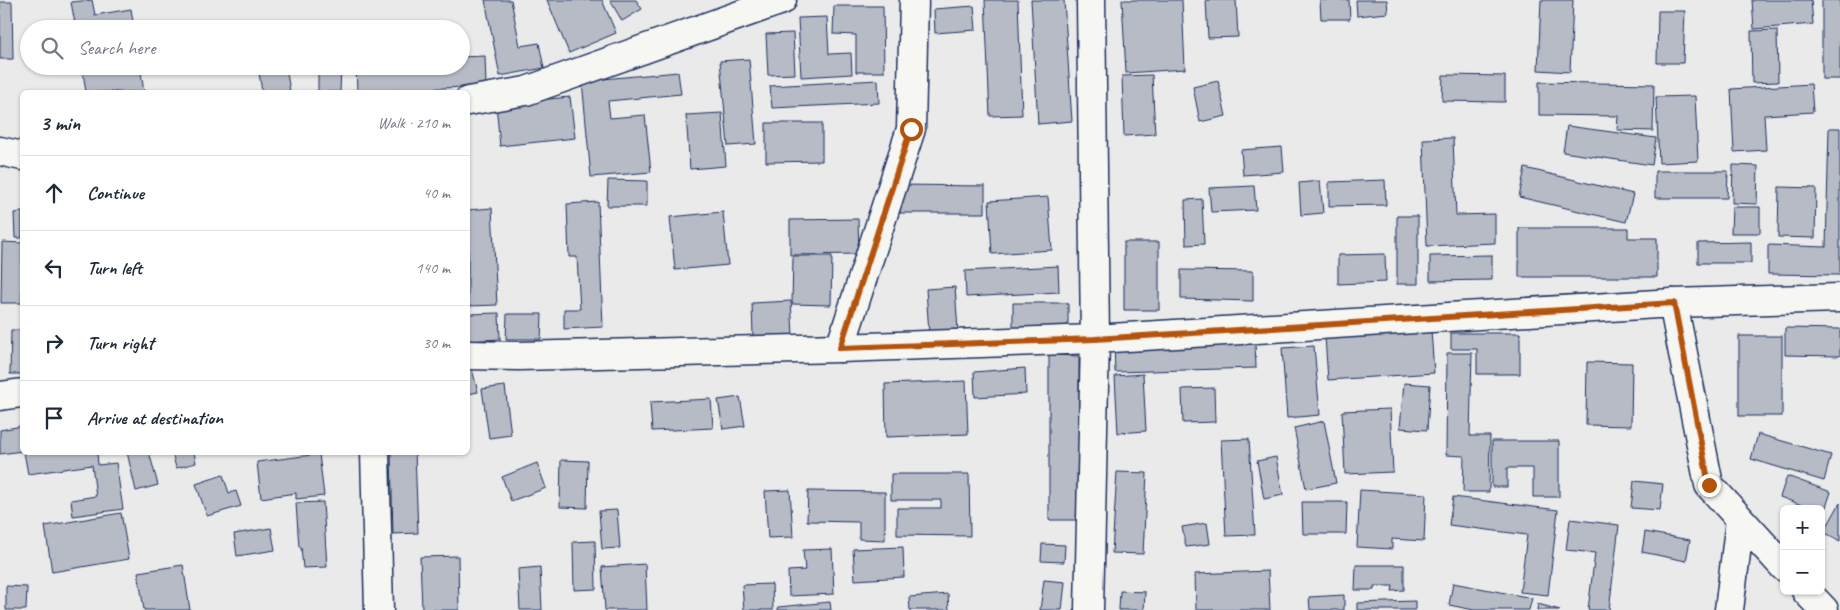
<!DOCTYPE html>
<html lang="en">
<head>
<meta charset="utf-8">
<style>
	body { margin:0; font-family:Caveat,sans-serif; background:#f6f6f7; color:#1f2937 }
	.controls { position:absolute; right:15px; bottom:15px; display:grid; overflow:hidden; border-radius:8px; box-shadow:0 1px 4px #0004 }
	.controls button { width:45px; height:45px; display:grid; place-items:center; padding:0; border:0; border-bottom:1px solid #e0e1e3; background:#fff; color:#1f2937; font:25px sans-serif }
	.stop { position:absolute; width:15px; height:15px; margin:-11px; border:4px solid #b45309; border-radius:50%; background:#fff }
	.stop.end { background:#b45309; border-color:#fff; box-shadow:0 1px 5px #0008 }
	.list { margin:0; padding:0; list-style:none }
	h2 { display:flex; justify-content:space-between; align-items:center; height:65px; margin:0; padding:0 20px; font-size:21px }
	h2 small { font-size:16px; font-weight:400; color:#747a83 }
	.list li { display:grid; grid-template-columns:32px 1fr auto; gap:15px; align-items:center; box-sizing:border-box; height:75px; padding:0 20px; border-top:1px solid #e0e1e3 }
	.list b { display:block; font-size:19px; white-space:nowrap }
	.list em { font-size:16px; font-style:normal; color:#747a83 }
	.icon { flex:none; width:28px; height:28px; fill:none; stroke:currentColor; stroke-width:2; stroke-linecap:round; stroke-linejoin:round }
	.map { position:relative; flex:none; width:1840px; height:610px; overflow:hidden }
	.search { position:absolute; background:#fff; box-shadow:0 1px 4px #0004; left:20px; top:20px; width:450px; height:55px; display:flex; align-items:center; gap:12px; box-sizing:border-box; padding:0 18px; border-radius:28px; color:#747a83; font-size:19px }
	.panel { position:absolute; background:#fff; box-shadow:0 1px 4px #0004; left:20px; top:90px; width:450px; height:365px; border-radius:8px }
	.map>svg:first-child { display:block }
	.building { fill:#b6bbc6; stroke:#1b2f5e }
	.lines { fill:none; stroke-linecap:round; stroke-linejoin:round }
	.minor-casing { stroke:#1b2f5e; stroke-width:31 }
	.minor { stroke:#f6f6f2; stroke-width:28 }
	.route { stroke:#b45309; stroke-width:6 }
</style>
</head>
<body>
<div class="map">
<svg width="1840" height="610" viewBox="0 0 1840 610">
	<rect width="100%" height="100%" fill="#e9eae9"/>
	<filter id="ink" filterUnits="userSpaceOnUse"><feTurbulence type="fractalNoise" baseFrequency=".02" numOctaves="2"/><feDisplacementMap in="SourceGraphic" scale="10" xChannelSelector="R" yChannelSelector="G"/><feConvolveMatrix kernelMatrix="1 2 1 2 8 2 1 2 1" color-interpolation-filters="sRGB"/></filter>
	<g filter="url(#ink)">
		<g class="building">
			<path d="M92,0L95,15L131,9L134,29H76L71,2Z"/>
			<path d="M485,0H511L520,46L539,43L544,68L500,76Z"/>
			<path d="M547,0H602L616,33L569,53Z"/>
			<path d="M610,0H636L642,9L622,21Z"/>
			<path d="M985,0H1018L1022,115L990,116Z"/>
			<path d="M1031,0H1064L1072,121L1038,124Z"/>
			<path d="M1122,0H1182L1185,69L1126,73Z"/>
			<path d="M1206,0H1236L1238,37L1208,38Z"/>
			<path d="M1320,0H1349L1350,19H1321Z"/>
			<path d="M1356,0H1387L1388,13L1357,16Z"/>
			<path d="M1541,0H1573L1570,72L1538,70Z"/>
			<path d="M1752,0H1811L1813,24L1754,29Z"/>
			<rect x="1822" y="0" width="18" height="79"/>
			<path d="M0,2H12L13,59H0Z"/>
			<path d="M834,6H883L884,72H856V35L833,34Z"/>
			<path d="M974,6L976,30L935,33L934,9Z"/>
			<path d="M1658,11H1685L1683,63H1657Z"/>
			<path d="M827,17L829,54L851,53L852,74L801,77L798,18Z"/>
			<path d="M1777,30L1778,82L1752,83L1751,31Z"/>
			<path d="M793,33L795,74L768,75L766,34Z"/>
			<path d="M485,56L486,86L357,92L356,66H461V57Z"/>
			<path d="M749,59L756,144L728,146L720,61Z"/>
			<path d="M82,66H140L144,92H86Z"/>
			<path d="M258,66H286L290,92H262Z"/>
			<path d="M318,66H341L340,92H318Z"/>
			<path d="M678,72L681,94L608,101L610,118L645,115L651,172L591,177L582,81Z"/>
			<path d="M1152,75L1155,134L1124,136L1122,76Z"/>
			<path d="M1443,75L1505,76V102L1442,101Z"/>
			<path d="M878,80L879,103L772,108L770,86Z"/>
			<path d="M1218,81L1226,116L1200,122L1193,87Z"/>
			<path d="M1539,82L1654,84L1653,131L1617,130L1618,116L1539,115Z"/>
			<path d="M1811,84L1813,112L1764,115L1766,150L1734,152L1731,89Z"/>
			<path d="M1695,96L1698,161L1659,163L1656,97Z"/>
			<path d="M570,97L575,138L500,146L496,104Z"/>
			<path d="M722,113L726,166L690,169L686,115Z"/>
			<path d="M766,123H822V161L766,162Z"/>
			<path d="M1567,126L1656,138L1652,165L1563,152Z"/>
			<path d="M1829,128H1840V275L1768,274V245L1826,247Z"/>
			<path d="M1453,138L1456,215L1495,214V243L1427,246L1423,139Z"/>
			<path d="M1282,147L1284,172L1243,175L1241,150Z"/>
			<path d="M1733,165L1758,166L1757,204L1732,203Z"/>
			<path d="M1525,168L1633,194L1626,222L1519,197Z"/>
			<path d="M1655,171H1728L1727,198H1655Z"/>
			<path d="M608,180L647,181V206H607Z"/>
			<path d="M1385,180L1386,205L1329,206V182Z"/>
			<path d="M1320,181L1323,213L1301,215L1299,183Z"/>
			<path d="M899,185L985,186V213H900Z"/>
			<path d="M1254,186L1256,210L1211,212L1209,188Z"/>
			<path d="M1779,187L1816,188L1815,238L1778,237Z"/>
			<path d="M1048,197L1052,250L992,254L989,201Z"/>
			<path d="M1202,199L1204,244L1186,245L1185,200Z"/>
			<path d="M598,202L603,327L564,329V309H580L577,257H569L567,204Z"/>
			<path d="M1732,207H1760V233H1731Z"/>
			<path d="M492,208L497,305L468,306V210Z"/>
			<path d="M22,212V238H15L14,213Z"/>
			<path d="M723,212L728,265L675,270L670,217Z"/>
			<rect x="1397" y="216" width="21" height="68"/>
			<path d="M858,219L859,254L790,255V220Z"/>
			<path d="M1519,228H1628V238H1657V277H1519Z"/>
			<path d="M2,242L22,243V303H1Z"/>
			<rect x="1124" y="242" width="35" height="68"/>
			<path d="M1751,242V263H1698V243Z"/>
			<path d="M1385,254L1386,282L1338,284V255Z"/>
			<path d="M1492,255V280L1430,281V256Z"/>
			<path d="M793,256H832L831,305L792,304Z"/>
			<path d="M1058,266L1059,292L966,297L965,271Z"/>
			<path d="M1181,270L1253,271V301L1181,299Z"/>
			<path d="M955,287L958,331L929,333L926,289Z"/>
			<path d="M791,301L793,335L753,337L752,303Z"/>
			<path d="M1013,303H1068V330L1013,329Z"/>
			<path d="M499,313L500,339L468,341V314Z"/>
			<path d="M507,314H542L541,339H506Z"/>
			<path d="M1785,328L1840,329V356L1785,355Z"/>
			<path d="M11,330H22V374H10Z"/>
			<path d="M1431,330L1434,373L1328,380L1325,337Z"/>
			<path d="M1451,333H1520V374H1477V349H1451Z"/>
			<rect x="1739" y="336" width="43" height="80"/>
			<path d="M1255,341L1256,368L1115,372L1114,344Z"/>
			<path d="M1314,346L1320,415L1287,418L1282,348Z"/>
			<path d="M1447,353H1472L1470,436H1490L1489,492H1463L1464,456L1446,455Z"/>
			<path d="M1049,355L1079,356L1080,520H1049Z"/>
			<path d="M1587,362L1632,363L1631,426L1586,425Z"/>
			<path d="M1025,368L1026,394L975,397L974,372Z"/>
			<path d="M472,369L478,392L468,394V370Z"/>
			<path d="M1143,374L1146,431L1118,433L1115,376Z"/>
			<path d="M966,381L968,434L886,437L885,384Z"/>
			<path d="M1404,383L1430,385L1427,430L1400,428Z"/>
			<path d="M505,386L511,435L489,438L482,389Z"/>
			<path d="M1214,388L1215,422L1183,423L1182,389Z"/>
			<path d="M740,397L745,426L723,429L718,400Z"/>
			<path d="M711,399L713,428L652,431L650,402Z"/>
			<path d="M1390,409L1393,472L1345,474L1342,411Z"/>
			<path d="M1324,421L1336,483L1306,489L1294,428Z"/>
			<path d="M22,426V451L0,454V430Z"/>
			<path d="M1758,434L1831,455L1824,481L1751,459Z"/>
			<path d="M1249,439L1255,535L1226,536L1221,440Z"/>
			<path d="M1492,441H1559V497H1533V468H1507V487H1492Z"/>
			<path d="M24,452H97L98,465L116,463L123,509L73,516L71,500L96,496L92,465L28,474Z"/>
			<path d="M127,452H149L158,485L136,491Z"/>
			<path d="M172,452H194L196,463L176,468Z"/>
			<path d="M391,452H415L418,533L393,534Z"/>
			<path d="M319,454L324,496L296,499V493L261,498L257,462Z"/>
			<path d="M1276,457L1283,495L1264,499L1257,461Z"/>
			<path d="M561,460L588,461L587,508L560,507Z"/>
			<path d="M537,463L546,488L511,501L502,477Z"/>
			<path d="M1117,472L1147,473L1143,554L1112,553Z"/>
			<path d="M891,474H969L970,536L897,535V508H941V500H891Z"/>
			<path d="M223,475L229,493L236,491L241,506L207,516L196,484Z"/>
			<path d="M1787,476L1831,492L1824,513L1821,512V509H1812L1780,497Z"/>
			<path d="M1634,481L1663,484L1660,510L1631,508Z"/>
			<path d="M790,490L793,537L768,538L765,491Z"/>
			<path d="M1360,490L1426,494L1424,541L1392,539V549L1357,547Z"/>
			<path d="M808,491L885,492V540L859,539V522L807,521Z"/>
			<path d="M1453,497L1558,510L1548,595L1520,592L1527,535L1449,525Z"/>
			<path d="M323,502L327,567L303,568L301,547H299L296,503Z"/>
			<path d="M1302,502H1347L1346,534H1303Z"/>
			<path d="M1840,503V541L1824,532Z"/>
			<path d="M617,510L620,548L602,549L599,511Z"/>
			<path d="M121,513L129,559L52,572L45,526Z"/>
			<path d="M1570,519L1619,525L1609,610H1588L1595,553L1566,550Z"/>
			<path d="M1207,523L1210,544L1186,547L1182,527Z"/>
			<path d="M271,528L275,550L237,556L234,534Z"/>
			<path d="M1645,532L1690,540L1686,561L1642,552Z"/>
			<path d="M595,541L596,589L574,590L573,542Z"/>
			<path d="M1042,544L1065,545L1064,562L1041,561Z"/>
			<path d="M903,547L904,577L855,580L853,549Z"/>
			<path d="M832,549L834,594L789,596L788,571L805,570L803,550Z"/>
			<path d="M458,556L459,610H422L420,557Z"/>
			<path d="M645,564L647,610H605L602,567Z"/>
			<path d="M183,565L190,610H144L138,572Z"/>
			<path d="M1356,565H1404V590L1392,591L1393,586H1374V590H1355Z"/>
			<path d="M540,567L542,610H520L518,569Z"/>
			<path d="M1268,571L1270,610H1196L1195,574Z"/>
			<path d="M1044,580L1065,582L1062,610H1040Z"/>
			<path d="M1453,583L1532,598L1529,610H1474L1449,605Z"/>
			<path d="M772,584L773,610H744L742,585Z"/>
			<path d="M6,586L27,587L26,610H6Z"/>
			<path d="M1120,591L1145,592L1144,610H1119Z"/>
			<path d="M948,594L949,610H910L909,597Z"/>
			<path d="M1344,595V610H1310L1309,597Z"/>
			<path d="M1415,601V610H1357V603Z"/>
			<path d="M830,602L831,610H778V607Z"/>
			<path d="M1538,604L1560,610H1537Z"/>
		</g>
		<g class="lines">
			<defs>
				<g id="minor">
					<path d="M468,101L526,91L782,0"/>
					<path d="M0,151L22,156"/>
					<path d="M1673,303L1840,298"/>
					<path d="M840,348L911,129L914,0"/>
					<path d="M468,355L519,356L840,348L1095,339L1673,303L1709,485L1784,567"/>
					<path d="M0,396L22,393"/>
					<path d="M375,452L379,610"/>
					<path d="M1806,591L1824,610"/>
					<path d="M1089,610L1095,339L1091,0"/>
					<path d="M1729,610L1740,520"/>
				</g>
			</defs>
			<use href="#minor" class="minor-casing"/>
			<use href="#minor" class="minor"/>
		</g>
	</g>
	<g class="lines" filter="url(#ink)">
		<path class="route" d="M911,129L840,348L1095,339L1674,303L1709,485"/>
	</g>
</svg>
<div class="controls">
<button>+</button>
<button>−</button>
</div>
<div class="stop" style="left:911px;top:129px"></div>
<div class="stop end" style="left:1709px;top:485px"></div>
<div class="search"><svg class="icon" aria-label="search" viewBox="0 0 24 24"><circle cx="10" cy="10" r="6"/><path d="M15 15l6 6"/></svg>Search here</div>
<section class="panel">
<h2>3 min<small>Walk · 210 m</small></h2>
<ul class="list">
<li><svg class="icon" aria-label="ahead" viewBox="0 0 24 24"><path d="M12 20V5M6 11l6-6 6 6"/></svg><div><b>Continue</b></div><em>40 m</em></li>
<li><svg class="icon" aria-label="left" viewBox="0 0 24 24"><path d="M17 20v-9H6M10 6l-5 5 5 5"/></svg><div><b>Turn left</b></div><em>140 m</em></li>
<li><svg class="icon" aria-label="right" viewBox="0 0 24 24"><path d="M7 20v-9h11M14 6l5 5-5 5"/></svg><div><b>Turn right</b></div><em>30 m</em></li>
<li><svg class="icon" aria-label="arrive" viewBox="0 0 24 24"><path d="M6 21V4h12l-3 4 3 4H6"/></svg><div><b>Arrive at destination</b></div></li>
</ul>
</section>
</div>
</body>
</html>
